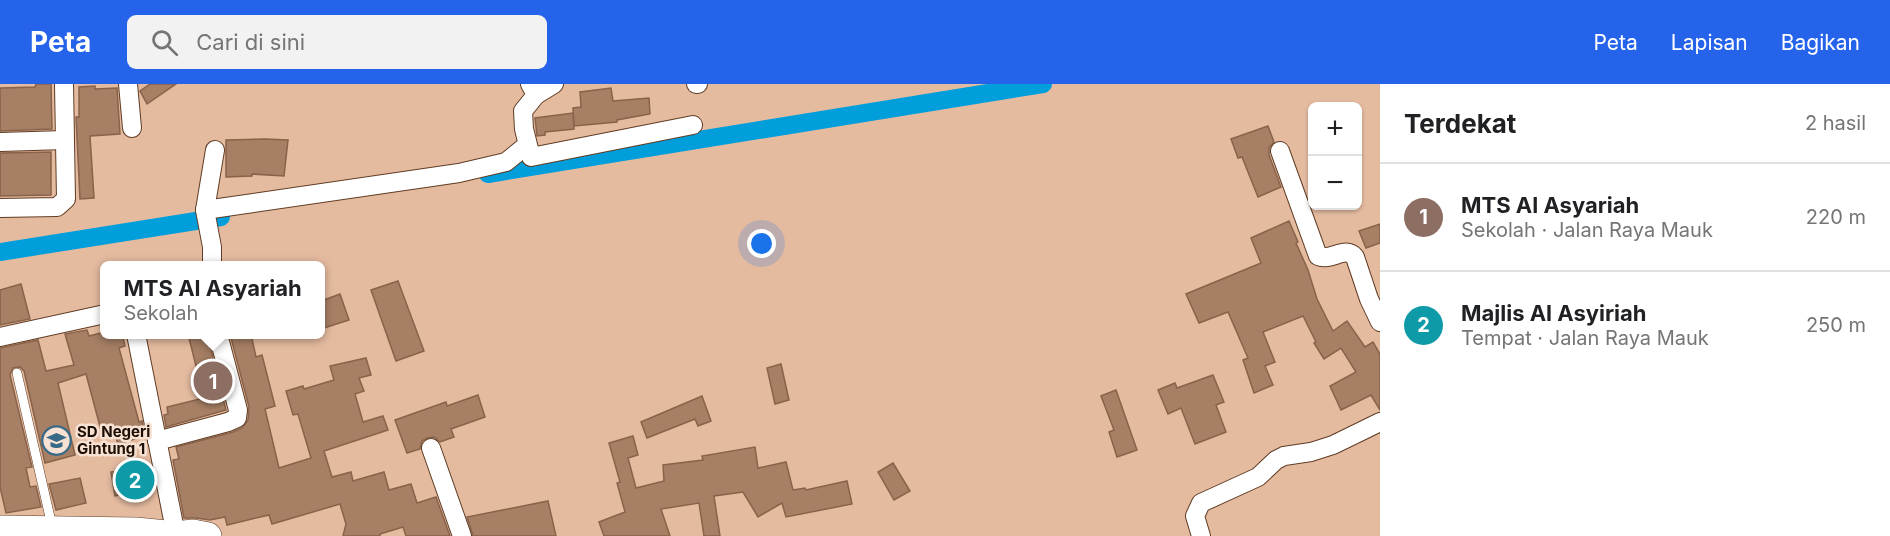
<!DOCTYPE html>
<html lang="id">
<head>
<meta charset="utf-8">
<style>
	body { margin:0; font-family:Inter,sans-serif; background:#f2f2f2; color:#202124 }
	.controls { position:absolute; right:18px; top:18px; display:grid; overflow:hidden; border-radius:9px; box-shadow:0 2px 4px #0004 }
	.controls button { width:54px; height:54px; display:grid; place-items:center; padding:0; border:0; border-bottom:2px solid #e0e0e0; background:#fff; color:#202124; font:30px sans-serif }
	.you { position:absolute; left:762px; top:160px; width:21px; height:21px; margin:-15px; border:4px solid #fff; border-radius:50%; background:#1a73e8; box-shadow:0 0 0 9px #1a73e833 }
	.badge { display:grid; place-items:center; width:39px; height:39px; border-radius:50%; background:#2563eb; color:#fff; font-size:20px; font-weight:700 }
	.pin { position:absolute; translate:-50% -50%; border:3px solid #fff; box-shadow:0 2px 6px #0006 }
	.popup { position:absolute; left:100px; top:177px; width:225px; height:78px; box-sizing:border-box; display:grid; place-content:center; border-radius:9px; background:#fff; filter:drop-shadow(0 2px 4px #0005); font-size:20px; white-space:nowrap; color:#757577 }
	.popup b { font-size:22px; color:#202124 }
	.popup::after { content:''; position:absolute; left:50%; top:100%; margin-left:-12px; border:12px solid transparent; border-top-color:#fff }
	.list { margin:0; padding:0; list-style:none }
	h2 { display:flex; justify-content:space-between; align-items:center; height:78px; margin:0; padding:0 24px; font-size:26px }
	h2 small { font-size:20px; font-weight:400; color:#757577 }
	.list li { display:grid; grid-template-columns:39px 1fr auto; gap:18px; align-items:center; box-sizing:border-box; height:108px; padding:0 24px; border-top:2px solid #e0e0e0 }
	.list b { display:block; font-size:22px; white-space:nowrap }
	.list p { margin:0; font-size:20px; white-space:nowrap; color:#757577 }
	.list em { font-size:20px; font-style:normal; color:#757577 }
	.icon { flex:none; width:33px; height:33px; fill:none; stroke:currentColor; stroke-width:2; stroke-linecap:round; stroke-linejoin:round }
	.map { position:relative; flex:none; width:1380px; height:452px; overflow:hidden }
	header { display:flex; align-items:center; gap:36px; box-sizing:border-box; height:84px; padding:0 30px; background:#2563eb; color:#fff }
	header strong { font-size:28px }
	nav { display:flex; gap:33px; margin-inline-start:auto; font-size:21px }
	.search { width:420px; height:54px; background:#f2f2f2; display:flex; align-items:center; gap:15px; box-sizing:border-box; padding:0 21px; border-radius:9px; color:#757577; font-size:22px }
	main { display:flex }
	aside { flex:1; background:#fff }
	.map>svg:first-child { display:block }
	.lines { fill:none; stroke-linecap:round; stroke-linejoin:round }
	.canal { stroke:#009edb; stroke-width:18 }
	.building { fill:#a67f65; stroke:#886249; stroke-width:1.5 }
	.service-casing { stroke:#5f3c24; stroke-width:10 }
	.minor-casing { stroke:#5f3c24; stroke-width:20 }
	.primary-casing { stroke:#5f3c24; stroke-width:28 }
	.service { stroke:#fff; stroke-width:9 }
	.minor { stroke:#fff; stroke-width:18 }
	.primary { stroke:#fff; stroke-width:27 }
	.labels { text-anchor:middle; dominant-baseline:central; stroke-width:5; stroke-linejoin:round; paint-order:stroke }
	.poi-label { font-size:15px; font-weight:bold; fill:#1c0e05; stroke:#f7e1d3; text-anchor:start }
</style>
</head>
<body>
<header>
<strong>Peta</strong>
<div class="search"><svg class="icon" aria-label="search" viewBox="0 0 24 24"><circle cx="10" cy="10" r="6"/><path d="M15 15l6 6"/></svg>Cari di sini</div>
<nav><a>Peta</a><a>Lapisan</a><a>Bagikan</a></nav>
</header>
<main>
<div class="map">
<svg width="1380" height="452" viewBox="0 0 1380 452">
	<rect width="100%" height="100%" fill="#e5bba0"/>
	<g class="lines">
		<g class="canal">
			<path d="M488,90L1043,0"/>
			<path d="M0,168L221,133"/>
		</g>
	</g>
	<g class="building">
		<path d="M36,0H51L52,45L0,47V4L35,3Z"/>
		<path d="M150,0H176L147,20L140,7Z"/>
		<path d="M95,2V5L117,4L120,50L90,52L94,114L80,115L76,33H79V3Z"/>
		<path d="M611,4L613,17L649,14L650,30L617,36V38L574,42L573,24L581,23L580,8Z"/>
		<path d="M573,29L574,45L545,48V51L537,52L535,34Z"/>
		<path d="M1268,42L1274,58L1269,64V71L1281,103L1258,113L1242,73L1238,74L1231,55Z"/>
		<path d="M265,55L288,56L284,92L252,90V92L226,93V56Z"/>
		<path d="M51,68V111L0,112V69Z"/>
		<path d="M1289,137L1298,158L1296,159L1308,186L1317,215L1333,247L1347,237L1365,263L1373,258L1380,270V326L1371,311L1341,326L1330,302L1356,288L1341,264L1324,275L1314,259L1316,258L1303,232L1263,248L1275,278L1265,282L1273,301L1254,309L1243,276L1248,274L1228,228L1199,239L1186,210L1261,179L1251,154Z"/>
		<path d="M1380,140V159L1366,164L1359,147Z"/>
		<path d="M398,197L424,267L396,277L371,206Z"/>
		<path d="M21,200L30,235L0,241V206Z"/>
		<path d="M340,210L349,236L321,245V217Z"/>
		<path d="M87,246L89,252L105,248V250H122L125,262L119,264L139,338L142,337L145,352L118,360L114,346L102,350L86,290L58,299L75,371L45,379L24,287L20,283L13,284L10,291L32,383L26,384L30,403L36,402L41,423L6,429L0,403V264L38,256L46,287L74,281L65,250Z"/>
		<path d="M188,250H207L226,326L166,343L164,331L168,330L167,323L204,314Z"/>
		<path d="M230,250H251L256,273L262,271L275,322L265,325L279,384L311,374L298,330L293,331L286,307L303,302L304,305L334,296L330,282L366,274L371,291L359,294L364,307L355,310L363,338L383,332L388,346L324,367L332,393L351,388L353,397L384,388L389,406L411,400L417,419L436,413L450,452H406L403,443L380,450V452H343L346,440L340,420L272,440L269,431L227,441L225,433L210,436L196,434H184L173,376L179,375L176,363L233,348L242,344L248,336L249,323Z"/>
		<path d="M781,280L789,316L775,320L767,284Z"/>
		<path d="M1213,291L1224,318L1216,321L1226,348L1195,360L1181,324L1168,330L1158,306L1175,299L1177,304Z"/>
		<path d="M1116,306L1137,366L1117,373L1109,348L1114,346L1101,312Z"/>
		<path d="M478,311L485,333L451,345L454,353L440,358L434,353L427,354L422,357L420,365L407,369L395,336L446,318L447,322Z"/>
		<path d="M702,312L711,337L698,342L695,335L647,354L641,338Z"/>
		<path d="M633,352L638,371L628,374L636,404L664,397L663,381L703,376L702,372L755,363L758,384L786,378L793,406L805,404L806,406L847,397L852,420L786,433L782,419L758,433L743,408L714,412L720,452H704L699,419L661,425L670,452H604L599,438L625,428L617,399L620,398L609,359Z"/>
		<path d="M893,379L910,407L894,416L878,388Z"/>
		<path d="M150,381L155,405L115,412L111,388Z"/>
		<path d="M80,394L86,419L56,426L49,400Z"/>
		<path d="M548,417L556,452H473L467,433Z"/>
	</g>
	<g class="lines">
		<defs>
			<path id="service" d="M17,289L52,442"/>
			<g id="minor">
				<path d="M128,0L132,44"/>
				<path d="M530,0L536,11L523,27L524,45L531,73L693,41"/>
				<path d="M696,0H698"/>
				<path d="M536,11L554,0"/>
				<path d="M0,58L65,56"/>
				<path d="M1280,67L1318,172C1331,178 1345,161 1355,173L1369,215L1380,238"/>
				<path d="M0,124L57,123L66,115L64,0"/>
				<path d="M205,126L459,89L506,78L527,61"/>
				<path d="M212,182V163L205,126L215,66"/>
				<path d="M136,250L176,451"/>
				<path d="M0,253L105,230"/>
				<path d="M157,357L228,338L237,334L238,326L218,250"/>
				<path d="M431,364L462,452"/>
				<path d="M1201,452L1195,432L1201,419L1258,393L1276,376L1284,372L1311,368L1333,361L1380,338"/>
			</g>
			<path id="primary" d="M0,445L136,447L176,451L193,449L208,452"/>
		</defs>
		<use href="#service" class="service-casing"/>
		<use href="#minor" class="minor-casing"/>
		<use href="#primary" class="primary-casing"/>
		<use href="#service" class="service"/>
		<use href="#minor" class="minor"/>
		<use href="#primary" class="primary"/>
	</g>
	<defs>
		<symbol id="school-ring" viewBox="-11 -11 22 22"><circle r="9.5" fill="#f7e1d3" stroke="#366a87" stroke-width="1.5"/><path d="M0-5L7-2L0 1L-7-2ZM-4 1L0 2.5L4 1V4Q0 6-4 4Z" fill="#366a87"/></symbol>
	</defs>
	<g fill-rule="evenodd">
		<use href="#school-ring" x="40" y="340" width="33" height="33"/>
	</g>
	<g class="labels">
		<g class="poi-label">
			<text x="77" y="347">SD Negeri<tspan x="77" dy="17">Gintung 1</tspan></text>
		</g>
	</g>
</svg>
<div class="controls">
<button>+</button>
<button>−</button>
</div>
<div class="you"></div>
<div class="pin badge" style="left:213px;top:297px;background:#8d6e63">1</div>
<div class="popup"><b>MTS Al Asyariah</b>Sekolah</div>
<div class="pin badge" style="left:135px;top:396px;background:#0f9aa8">2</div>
</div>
<aside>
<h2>Terdekat<small>2 hasil</small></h2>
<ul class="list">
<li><span class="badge" style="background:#8d6e63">1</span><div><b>MTS Al Asyariah</b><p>Sekolah · Jalan Raya Mauk</p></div><em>220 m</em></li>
<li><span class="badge" style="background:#0f9aa8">2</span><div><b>Majlis Al Asyiriah</b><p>Tempat · Jalan Raya Mauk</p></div><em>250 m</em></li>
</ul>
</aside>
</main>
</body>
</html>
